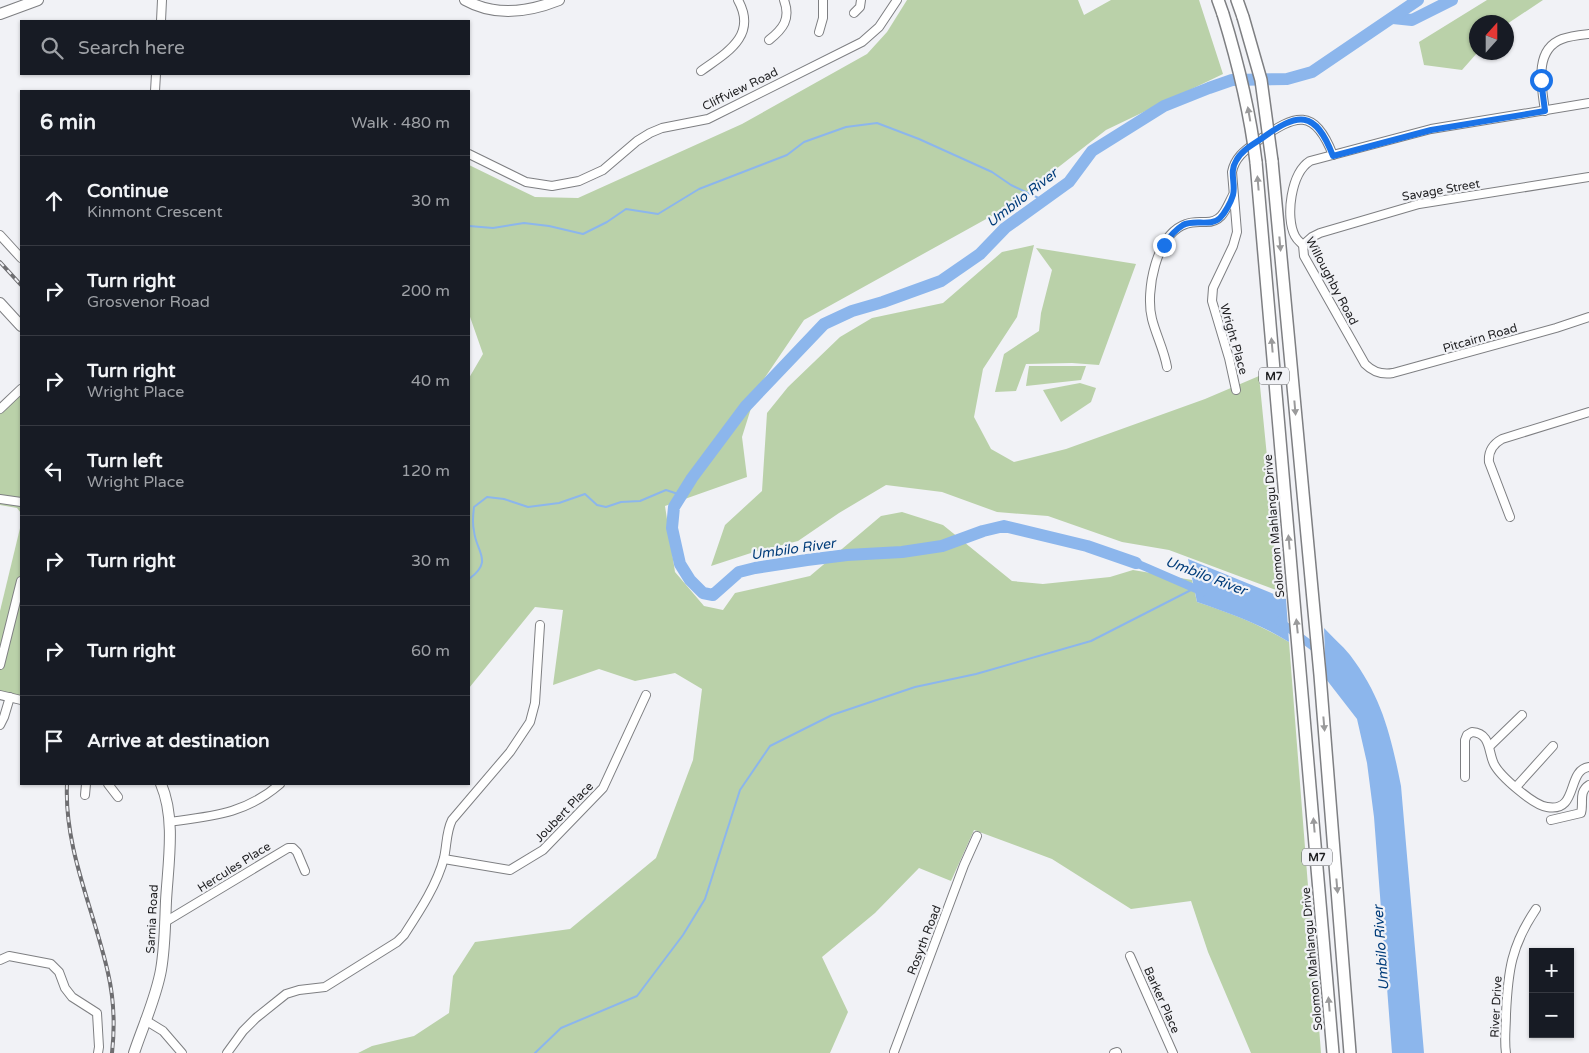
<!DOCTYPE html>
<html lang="en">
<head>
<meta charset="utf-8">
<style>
	body { margin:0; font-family:"Varela Round",sans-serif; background:#242831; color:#f1f3f6 }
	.controls { position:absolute; right:15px; bottom:15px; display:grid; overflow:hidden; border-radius:0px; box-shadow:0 1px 4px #0004 }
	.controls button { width:45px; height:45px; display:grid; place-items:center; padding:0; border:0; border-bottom:1px solid #363941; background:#171b24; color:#f1f3f6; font:25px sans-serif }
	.compass { position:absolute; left:1469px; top:15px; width:45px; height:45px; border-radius:50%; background:#171b24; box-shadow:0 1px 4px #0004; rotate:21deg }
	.stop { position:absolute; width:15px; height:15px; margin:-11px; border:4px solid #1a73e8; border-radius:50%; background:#fff }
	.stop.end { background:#1a73e8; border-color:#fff; box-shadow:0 1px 5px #0008 }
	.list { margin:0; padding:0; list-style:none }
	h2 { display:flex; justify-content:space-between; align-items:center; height:65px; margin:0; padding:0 20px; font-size:21px }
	h2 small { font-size:16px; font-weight:400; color:#9ea1a6 }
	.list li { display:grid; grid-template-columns:32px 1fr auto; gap:15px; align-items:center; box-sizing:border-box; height:90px; padding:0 20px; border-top:1px solid #363941 }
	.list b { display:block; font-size:19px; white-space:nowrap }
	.list p { margin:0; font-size:16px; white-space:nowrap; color:#9ea1a6 }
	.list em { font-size:16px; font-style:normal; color:#9ea1a6 }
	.icon { flex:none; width:28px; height:28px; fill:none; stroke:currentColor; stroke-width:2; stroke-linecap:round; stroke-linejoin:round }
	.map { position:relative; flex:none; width:1589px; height:1053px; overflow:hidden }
	.search { position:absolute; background:#171b24; box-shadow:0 1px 4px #0004; left:20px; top:20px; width:450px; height:55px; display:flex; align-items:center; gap:12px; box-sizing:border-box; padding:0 18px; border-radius:0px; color:#9ea1a6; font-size:19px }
	.panel { position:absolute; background:#171b24; box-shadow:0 1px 4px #0004; left:20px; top:90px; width:450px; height:695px; border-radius:0px }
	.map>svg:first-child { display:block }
	.green { fill:#bad1a9 }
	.water { fill:#8cb6ec }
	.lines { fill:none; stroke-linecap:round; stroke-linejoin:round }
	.stream { stroke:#8cb6ec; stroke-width:2 }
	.canal { stroke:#8cb6ec; stroke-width:8 }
	.river { stroke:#8cb6ec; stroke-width:12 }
	.minor-casing { stroke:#7e7f82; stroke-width:10 }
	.major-casing { stroke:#7e7f82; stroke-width:12 }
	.highway-casing { stroke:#7e7f82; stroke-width:14 }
	.minor { stroke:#fff; stroke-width:8 }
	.major { stroke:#fff; stroke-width:10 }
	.highway { stroke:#fff; stroke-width:11 }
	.rail-casing { stroke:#6e6e71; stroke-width:4 }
	.rail { stroke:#f1f2f6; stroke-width:2; stroke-dasharray:5.5; stroke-linecap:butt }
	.highway-bridge-casing { stroke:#7e7f82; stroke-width:14; stroke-linecap:butt }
	.highway-bridge { stroke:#fff; stroke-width:11 }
	.oneway { fill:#9a9a9b }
	.route { stroke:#1a73e8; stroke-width:6 }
	.labels { text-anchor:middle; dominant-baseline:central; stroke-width:4.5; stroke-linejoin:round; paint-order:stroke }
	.shield { fill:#f1f2f6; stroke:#5d5e60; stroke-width:1 }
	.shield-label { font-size:11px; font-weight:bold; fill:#1e1e20 }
	.street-label { font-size:12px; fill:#1e1e20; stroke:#f1f2f6 }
	.water-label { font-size:14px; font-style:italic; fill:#003c7a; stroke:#f1f2f6 }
</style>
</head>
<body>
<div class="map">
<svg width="1589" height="1053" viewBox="0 0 1589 1053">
	<rect width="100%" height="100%" fill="#f1f2f6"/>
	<g class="green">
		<path d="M907,0H1078L1084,15L1111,0H1199L1223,74L1106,130L1006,208L804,320L757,389L742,437L747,477L665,506L675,572L704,606L723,610L735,593L810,576L881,516L902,512L943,525L1012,581L1043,584L1110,577L1133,570L1192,580L1197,602C1230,613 1259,624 1289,642L1321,1053H1251L1208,952L1191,901L1131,909L1052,859L974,830L951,881L919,868L875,913L822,957L848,1012L830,1053H358L372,1046L414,1036L449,1013L453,976L475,942L570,929L656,858L693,760L702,689L675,673L635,681L599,669L553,685L563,610L535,607L469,688V378L483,354L469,314V165L535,197L578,198L742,124L867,54L887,32Z"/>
		<path d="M1487,0H1543L1507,24L1506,22H1476L1477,53L1462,70L1424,65L1419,42Z"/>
		<path d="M1034,245L1017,317L983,369L974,417L991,449L1014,462L1066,449L1205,399L1259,376L1273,517L1276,590L1169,550L1122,542L1048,516L997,512L942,492L886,485L839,513L798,541L754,552L711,566L725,525L762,491L767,413L788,387L840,337L872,318L943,303L1002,252Z"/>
		<path d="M1036,248L1136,264L1099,365L1072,363L1026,364L1016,391L995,392L1004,354L1039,331L1041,313L1052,270Z"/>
		<path d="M1029,366H1086L1081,380L1026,386Z"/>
		<path d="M1080,383L1096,388L1091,402L1061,422L1043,390Z"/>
		<path d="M21,391V513L17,508L0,505V411Z"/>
		<path d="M21,524V703L0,697V611Z"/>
	</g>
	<g class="water">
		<path d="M1188,559L1286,599L1289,642C1260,624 1229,613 1197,602Z"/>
		<path d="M1324,628C1332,637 1342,645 1350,655C1382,697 1391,736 1401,786L1424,1053H1392L1374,817L1367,763L1357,719L1326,679Z"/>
	</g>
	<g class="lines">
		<g class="stream">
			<path d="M469,226L493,228L524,223L549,226L583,234L607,222L626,209L658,214L699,189L787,155L804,142L846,127L877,123L919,139L992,172L1011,185L1043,200"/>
			<path d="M469,579C494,561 476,552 474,531C472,523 473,515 474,507L487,497L504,499L528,507L559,503L585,494L597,505L606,507L621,502L640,501L666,490L681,495"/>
			<path d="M535,1053L561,1028L637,996L683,935L705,899L740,790L770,746L832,715L915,687L976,674L1091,641L1193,589"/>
		</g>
		<g class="canal">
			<path d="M1136,563L1203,592"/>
			<path d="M1279,621L1320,652"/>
		</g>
		<g class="river">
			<path d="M1393,18L1412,20L1452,0"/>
			<path d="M1136,563L1087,546L1004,526L983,531L942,546L902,552L847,555L807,560L755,568L739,572L713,595L703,593L690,580L680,564L672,528L674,507L692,478L745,407L824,324L852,311L883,302L941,281L980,254L1005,228L1069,182L1092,151L1164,106L1209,88L1232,80L1287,79L1312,72L1418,0"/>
		</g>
		<defs>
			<g id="minor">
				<path d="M854,13L860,7L861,0"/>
				<path d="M161,21L162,0"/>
				<path d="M819,32L823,18V0"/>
				<path d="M769,40C783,29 791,19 784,0"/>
				<path d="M701,71C726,53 758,36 738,0"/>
				<path d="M155,91L156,74"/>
				<path d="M1589,103L1431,129L1310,161C1291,173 1285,217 1295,236C1297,240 1300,242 1303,245L1304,256L1365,364C1373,372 1382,375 1393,373L1556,328L1589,317"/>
				<path d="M1545,111C1542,88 1533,50 1562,39C1570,36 1580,35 1589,34"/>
				<path d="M469,154L526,182L552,186L579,181L603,170L637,141L650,133L662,128L708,119L862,42L879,27L897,0"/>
				<path d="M0,235L21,258"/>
				<path d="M1303,245L1312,237L1320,233L1419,204L1589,177"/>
				<path d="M1167,367C1164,350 1156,335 1152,319C1145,292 1156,234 1186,224C1193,221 1199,222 1206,222C1223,222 1226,208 1233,195"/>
				<path d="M1236,390L1229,358L1212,301L1213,288L1233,246L1237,232L1232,172C1235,156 1247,149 1259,140C1296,114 1314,107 1333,155"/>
				<path d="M0,409L21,389"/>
				<path d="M0,499L21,502"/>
				<path d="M1510,517L1489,462C1488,451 1493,444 1502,439L1589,412"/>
				<path d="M0,665L21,581"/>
				<path d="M0,695L21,700"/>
				<path d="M0,725L4,717L10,697"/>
				<path d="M1490,746L1522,715"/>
				<path d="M1465,777V740L1467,735L1472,732C1491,733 1488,752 1494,764C1500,776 1533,805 1547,807C1579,813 1566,770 1589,767"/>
				<path d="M108,784L118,797"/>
				<path d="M1516,787L1553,746"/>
				<path d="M85,795L86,784"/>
				<path d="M1551,820L1581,813C1584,803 1578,792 1589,785"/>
				<path d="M169,822C213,816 245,814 280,784"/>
				<path d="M444,859L510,870L543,850L603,788L646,695"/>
				<path d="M165,922L288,848H293L297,852L305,871"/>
				<path d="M1130,956L1173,1053"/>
				<path d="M0,960L9,956L51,964L59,972L65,988L72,997L97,1013L99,1047L98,1053"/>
				<path d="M145,1020L163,1031L182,1053"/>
				<path d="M894,1052L964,865L977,836"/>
				<path d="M227,1053L243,1031L256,1018L286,994L299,990L325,987L397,942L404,935C419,912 437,885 444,858C447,845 446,832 452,820L510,752L530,722L535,703L540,625"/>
				<path d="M1114,1053L1117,1052"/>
				<path d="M1506,1053C1504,1040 1506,1027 1506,1014C1508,971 1511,946 1536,909"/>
			</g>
			<g id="major">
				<path d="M465,0C495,17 529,12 559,0"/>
				<path d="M0,14L38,0"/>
				<path d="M0,303L21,326"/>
				<path d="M134,1053C143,1026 156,998 161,970C165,947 165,924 166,901C168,864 176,819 161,784"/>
			</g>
			<g id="highway">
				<path d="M1218,0L1223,14"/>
				<path d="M1237,0L1243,17"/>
				<path d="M1272,161L1320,675L1350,1053"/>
				<path d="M1256,162L1333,1053"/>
			</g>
		</defs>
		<use href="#minor" class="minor-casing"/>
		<use href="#major" class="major-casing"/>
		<use href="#highway" class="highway-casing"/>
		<use href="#minor" class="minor"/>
		<use href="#major" class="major"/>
		<use href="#highway" class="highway"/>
		<defs>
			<g id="rail">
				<path d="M0,262L21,285"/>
				<path d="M67,784C64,849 94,910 108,973C114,999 115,1026 112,1053"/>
			</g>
		</defs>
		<use href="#rail" class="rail-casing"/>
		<use href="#rail" class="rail"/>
		<defs>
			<g id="highway-bridge">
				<path d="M1223,14C1238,63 1250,112 1256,162"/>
				<path d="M1243,17L1261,80L1272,161"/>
			</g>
		</defs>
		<use href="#highway-bridge" class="highway-bridge-casing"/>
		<use href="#highway-bridge" class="highway-bridge"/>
	</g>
	<defs><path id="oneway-solid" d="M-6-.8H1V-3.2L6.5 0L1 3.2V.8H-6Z" transform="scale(1.25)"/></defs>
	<g class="oneway">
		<use href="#oneway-solid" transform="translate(1249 114) rotate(-100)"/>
		<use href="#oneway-solid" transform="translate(1258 183) rotate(-95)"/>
		<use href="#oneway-solid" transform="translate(1280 244) rotate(85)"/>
		<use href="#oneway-solid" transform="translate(1272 345) rotate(-95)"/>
		<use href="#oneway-solid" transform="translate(1295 408) rotate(85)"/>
		<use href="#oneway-solid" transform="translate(1289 542) rotate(-95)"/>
		<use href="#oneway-solid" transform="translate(1297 626) rotate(-96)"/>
		<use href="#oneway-solid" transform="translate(1324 724) rotate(85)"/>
		<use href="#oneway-solid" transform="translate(1314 825) rotate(-95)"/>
		<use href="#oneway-solid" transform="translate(1337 886) rotate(85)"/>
		<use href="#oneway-solid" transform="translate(1329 1004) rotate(-95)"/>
	</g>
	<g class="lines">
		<path class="route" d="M1164,245C1169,237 1175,230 1183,225C1194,219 1211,227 1220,218C1225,213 1231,202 1233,195C1236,184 1229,172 1236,161C1241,151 1252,145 1261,139C1298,112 1315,109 1333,156L1431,130L1545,111L1541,80"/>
	</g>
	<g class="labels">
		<g class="shield">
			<rect x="1259" y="367.5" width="30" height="17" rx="4"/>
			<rect x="1302" y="848.5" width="30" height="17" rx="4"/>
		</g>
		<g class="shield-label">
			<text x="1274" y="376">M7</text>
			<text x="1317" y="857">M7</text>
		</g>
		<g class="street-label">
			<text transform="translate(740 89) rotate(-26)">Cliffview Road</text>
			<text transform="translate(1441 190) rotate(-10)">Savage Street</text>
			<text transform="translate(1332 281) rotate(62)">Willoughby Road</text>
			<text transform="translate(1480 338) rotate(-16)">Pitcairn Road</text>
			<text transform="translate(1234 339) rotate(74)">Wright Place</text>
			<text transform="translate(1274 526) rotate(-95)">Solomon Mahlangu Drive</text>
			<text transform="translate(564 812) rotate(-46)">Joubert Place</text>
			<text transform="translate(234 867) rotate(-32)">Hercules Place</text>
			<text transform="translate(152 919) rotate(-87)">Sarnia Road</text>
			<text transform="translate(924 940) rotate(-69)">Rosyth Road</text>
			<text transform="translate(1312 959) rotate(-95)">Solomon Mahlangu Drive</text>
			<text transform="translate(1162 1000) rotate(66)">Barker Place</text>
			<text transform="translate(1496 1007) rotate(-87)">River Drive</text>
		</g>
		<g class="water-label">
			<text transform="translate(1022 198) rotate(-38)">Umbilo River</text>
			<text transform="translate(793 549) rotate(-8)">Umbilo River</text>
			<text transform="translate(1206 576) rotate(21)">Umbilo River</text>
			<text transform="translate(1381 948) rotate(-94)">Umbilo River</text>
		</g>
	</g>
</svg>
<div class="controls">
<button>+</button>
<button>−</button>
</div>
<svg class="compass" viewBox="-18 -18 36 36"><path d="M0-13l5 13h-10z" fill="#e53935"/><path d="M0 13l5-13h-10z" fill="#9ea1a6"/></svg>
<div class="stop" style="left:1541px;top:80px"></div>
<div class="stop end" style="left:1164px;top:245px"></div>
<div class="search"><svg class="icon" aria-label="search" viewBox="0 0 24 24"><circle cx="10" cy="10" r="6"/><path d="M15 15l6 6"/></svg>Search here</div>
<section class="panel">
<h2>6 min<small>Walk · 480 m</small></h2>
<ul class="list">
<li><svg class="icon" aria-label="ahead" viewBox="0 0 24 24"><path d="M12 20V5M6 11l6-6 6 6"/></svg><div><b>Continue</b><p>Kinmont Crescent</p></div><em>30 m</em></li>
<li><svg class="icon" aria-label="right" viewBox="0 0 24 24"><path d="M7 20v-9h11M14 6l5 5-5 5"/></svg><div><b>Turn right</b><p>Grosvenor Road</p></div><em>200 m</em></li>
<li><svg class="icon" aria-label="right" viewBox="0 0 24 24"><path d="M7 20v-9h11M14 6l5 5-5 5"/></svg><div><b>Turn right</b><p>Wright Place</p></div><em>40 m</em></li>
<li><svg class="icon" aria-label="left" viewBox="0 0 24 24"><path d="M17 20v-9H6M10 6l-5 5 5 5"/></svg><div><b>Turn left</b><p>Wright Place</p></div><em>120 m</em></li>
<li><svg class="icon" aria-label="right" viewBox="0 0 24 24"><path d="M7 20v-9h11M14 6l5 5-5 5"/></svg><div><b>Turn right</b></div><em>30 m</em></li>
<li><svg class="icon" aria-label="right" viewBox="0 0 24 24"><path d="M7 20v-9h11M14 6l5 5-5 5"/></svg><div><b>Turn right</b></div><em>60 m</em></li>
<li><svg class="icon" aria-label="arrive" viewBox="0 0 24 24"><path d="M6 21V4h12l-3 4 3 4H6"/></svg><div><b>Arrive at destination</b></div></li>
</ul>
</section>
</div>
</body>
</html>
